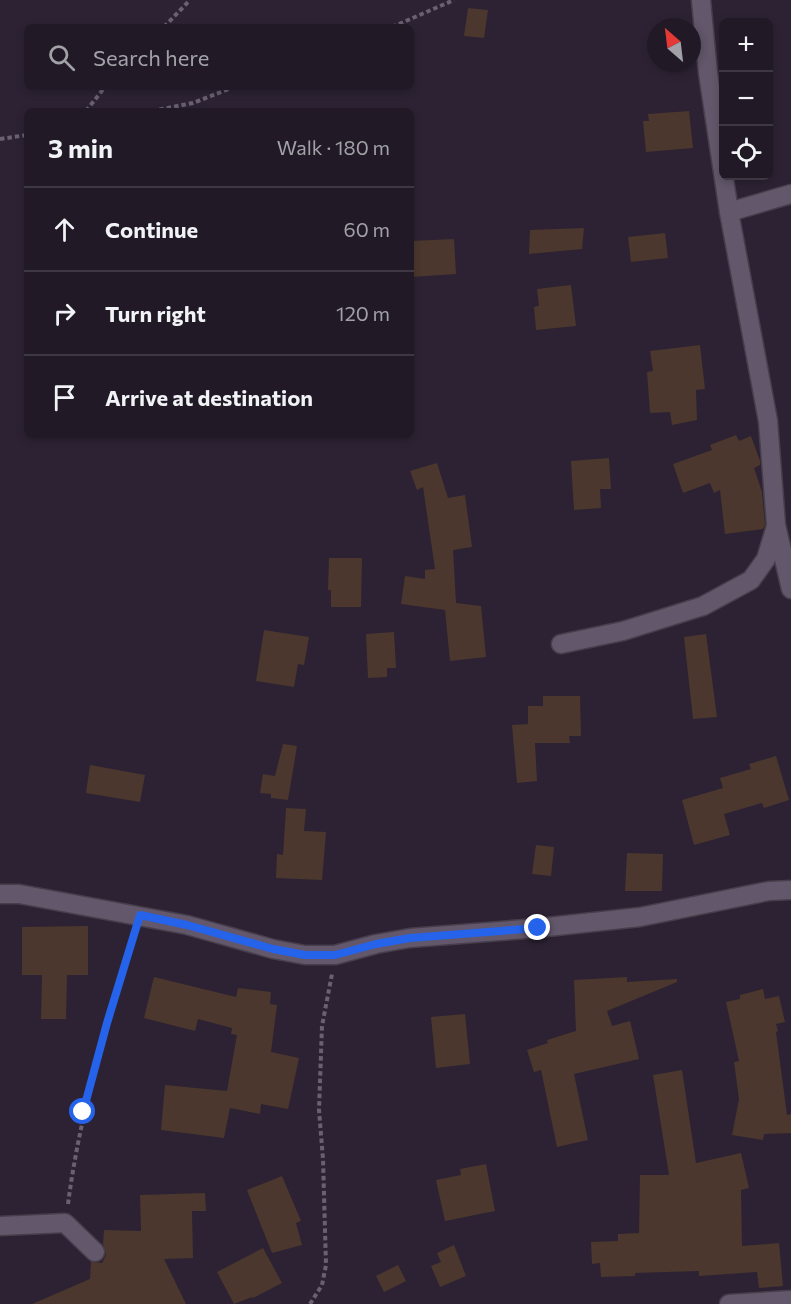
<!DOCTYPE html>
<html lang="en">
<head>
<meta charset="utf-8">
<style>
	body { margin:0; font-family:Commissioner,sans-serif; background:#2d2732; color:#f1f3f6 }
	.controls { position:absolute; right:18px; top:18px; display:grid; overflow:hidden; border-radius:9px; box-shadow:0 3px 9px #0003 }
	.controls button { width:54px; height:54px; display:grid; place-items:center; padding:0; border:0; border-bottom:2px solid #3e3843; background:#211a26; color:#f1f3f6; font:30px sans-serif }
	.compass { position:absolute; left:647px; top:18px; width:54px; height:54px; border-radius:50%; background:#211a26; box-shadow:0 3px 9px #0003; rotate:332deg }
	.stop { position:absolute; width:18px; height:18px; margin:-14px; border:4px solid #2563eb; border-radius:50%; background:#fff }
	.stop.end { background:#2563eb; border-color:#fff; box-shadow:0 2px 6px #0008 }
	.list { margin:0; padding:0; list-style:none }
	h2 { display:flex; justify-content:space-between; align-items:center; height:78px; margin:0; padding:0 24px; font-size:26px }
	h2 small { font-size:20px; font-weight:400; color:#a2a1a7 }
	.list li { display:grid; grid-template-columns:39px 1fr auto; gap:18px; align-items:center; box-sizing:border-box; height:84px; padding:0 24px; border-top:2px solid #3e3843 }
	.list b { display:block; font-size:22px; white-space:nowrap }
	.list em { font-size:20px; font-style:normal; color:#a2a1a7 }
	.icon { flex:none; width:33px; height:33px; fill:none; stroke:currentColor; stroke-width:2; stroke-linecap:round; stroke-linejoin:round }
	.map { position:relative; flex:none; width:791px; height:1304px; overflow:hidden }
	.search { position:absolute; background:#211a26; box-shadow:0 3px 9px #0003; left:24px; top:24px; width:390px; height:66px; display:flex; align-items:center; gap:15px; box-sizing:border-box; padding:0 21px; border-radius:9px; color:#a2a1a7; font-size:22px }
	.panel { position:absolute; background:#211a26; box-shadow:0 3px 9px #0003; left:24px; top:108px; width:390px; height:330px; border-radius:9px }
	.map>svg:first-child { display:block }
	.building { fill:#4b372d }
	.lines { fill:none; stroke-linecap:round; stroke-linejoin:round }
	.street-casing { stroke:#473e4c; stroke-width:21 }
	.path { stroke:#6a6170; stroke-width:4; stroke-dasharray:4.5 3; stroke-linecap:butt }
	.street { stroke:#63586b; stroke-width:18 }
	.route { stroke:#2563eb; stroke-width:8 }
</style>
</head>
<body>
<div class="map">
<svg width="791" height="1304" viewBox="0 0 791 1304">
	<rect width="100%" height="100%" fill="#2c2233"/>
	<g class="building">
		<path d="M468,8L488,10L484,38L464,36Z"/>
		<path d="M689,111L693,148L646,152L643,121H649L648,114Z"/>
		<path d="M584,228L582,249L529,254L530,230Z"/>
		<path d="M665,233L668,258L631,262L628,237Z"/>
		<path d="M454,239L456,274L411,277V241Z"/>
		<path d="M571,285L576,326L536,330L534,307L539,306L537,289Z"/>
		<path d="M700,345L705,389L696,390L697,420L672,425L670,412L650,413L647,372L653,371L650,351Z"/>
		<path d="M736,435L739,441L751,436L760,461V465L754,468L762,492L765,525L763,529L725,534L720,490L714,493L710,483L683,493L673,464L712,450L710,445Z"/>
		<path d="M609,458L611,489H600L601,508L574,510L571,461Z"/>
		<path d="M437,463L448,498L465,495L472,547L453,550L456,603L481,606L486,657L450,661L445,610L401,604L405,576L425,579V570L435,569L423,487L417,490L410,471Z"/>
		<path d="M329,558H362L361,607H331V590H328Z"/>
		<path d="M264,630L309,637L304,665L298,664L294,687L256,681Z"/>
		<path d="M394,632L396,668H387V677L368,678L366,634Z"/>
		<path d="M706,634L717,717L693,719L684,637Z"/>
		<path d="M543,696H580L581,736H569L570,743H535L537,781L517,783L512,725L528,724V706H543Z"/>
		<path d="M283,744L297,746L288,800L271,798V794L260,793L263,774L275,776Z"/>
		<path d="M776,756L789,800L764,808L762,803L724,814L730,835L694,845L682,800L723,788L720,778L751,769L749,764Z"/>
		<path d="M90,765L145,775L140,802L86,793Z"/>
		<path d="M286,808L306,809L304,831L326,832L322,880L276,878L277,854L283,855Z"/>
		<path d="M536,845L554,847L551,876L532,874Z"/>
		<path d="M627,853L663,854L662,891H625Z"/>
		<path d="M88,926V975H67L66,1019H41L42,975H22V927Z"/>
		<path d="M154,977L236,997L238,988L271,992L270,1004L277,1005L271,1052L299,1058L288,1109L261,1104L260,1114L230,1108L224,1138L161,1130L165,1085L227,1091L237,1035L231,1034L232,1028L198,1019L195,1031L144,1018Z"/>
		<path d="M627,977V982L677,979V982L607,1011L612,1026L630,1021L639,1059L574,1074L588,1140L557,1147L541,1070L534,1072L527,1050L548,1043L547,1040L576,1031L574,980Z"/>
		<path d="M763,989L765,999L779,996L785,1022L776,1024L778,1031L776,1032L787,1115L791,1114V1133L764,1134L763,1140L732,1135L739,1099L734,1062L739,1061L726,1002L740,999V995Z"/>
		<path d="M465,1014L470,1064L436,1068L431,1017Z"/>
		<path d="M682,1070L696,1163L741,1153L749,1188L741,1190L742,1246L779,1243L783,1286L759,1288L757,1272L699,1276V1271L635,1273V1276L601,1277L600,1263L592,1264L591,1242L618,1241V1234L639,1233L640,1175H669L653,1075Z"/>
		<path d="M486,1164L495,1211L445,1221L436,1180L461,1175L460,1169Z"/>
		<path d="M282,1176L301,1221L296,1223L302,1245L272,1253L247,1190Z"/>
		<path d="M205,1193L206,1211H192L193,1258L164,1259L186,1304H32L90,1279L91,1262L102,1263L106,1255L103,1244L104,1230L141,1231L140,1195Z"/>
		<path d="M454,1245L466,1276L440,1287L431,1266L441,1262L437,1253Z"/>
		<path d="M263,1248L282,1283L253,1298L252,1297L234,1304L217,1272Z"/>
		<path d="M398,1265L406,1281L384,1292L376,1276Z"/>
	</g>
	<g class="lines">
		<defs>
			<g id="street">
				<path d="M701,0L708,73L729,212L768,421L776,525L791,589"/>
				<path d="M729,212L791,194"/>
				<path d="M561,644L623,631L703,606L751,580L766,559L776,526"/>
				<path d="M0,894H19L187,925L273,949L305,955H335L376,944L410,938L538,928L640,917L769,891L791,890"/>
				<path d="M0,1226L65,1223L95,1252"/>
				<path d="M729,1304L791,1300"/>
			</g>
		</defs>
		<use href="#street" class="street-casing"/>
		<g class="path">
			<path d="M164,27L190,0"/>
			<path d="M392,27L454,0"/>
			<path d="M86,111L105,87"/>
			<path d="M152,111L193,103L234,87"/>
			<path d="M0,139L27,135"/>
			<path d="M68,1204C80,1112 107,1024 134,936"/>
			<path d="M310,1304L322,1285L326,1265L323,1159L319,1110L322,1026L332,974"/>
		</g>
		<use href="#street" class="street"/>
	</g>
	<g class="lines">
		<path class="route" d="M83,1112L107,1023L140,915L187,925L273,949L305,955H335L376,944L410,938L538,928"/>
	</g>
</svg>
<div class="controls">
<button>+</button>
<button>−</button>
<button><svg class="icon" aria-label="locate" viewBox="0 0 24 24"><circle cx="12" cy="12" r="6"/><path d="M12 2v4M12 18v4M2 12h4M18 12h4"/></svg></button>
</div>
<svg class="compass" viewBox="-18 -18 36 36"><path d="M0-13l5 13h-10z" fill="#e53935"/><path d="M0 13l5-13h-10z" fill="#a2a1a7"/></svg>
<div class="stop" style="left:83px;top:1112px"></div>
<div class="stop end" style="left:538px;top:928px"></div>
<div class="search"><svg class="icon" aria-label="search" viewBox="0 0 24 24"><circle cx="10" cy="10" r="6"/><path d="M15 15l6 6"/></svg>Search here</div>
<section class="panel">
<h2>3 min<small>Walk · 180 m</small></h2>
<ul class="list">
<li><svg class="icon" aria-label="ahead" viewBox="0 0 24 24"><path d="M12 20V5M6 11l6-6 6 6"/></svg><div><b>Continue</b></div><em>60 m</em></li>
<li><svg class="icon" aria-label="right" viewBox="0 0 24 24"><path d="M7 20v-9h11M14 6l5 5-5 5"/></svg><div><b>Turn right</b></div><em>120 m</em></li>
<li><svg class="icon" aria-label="arrive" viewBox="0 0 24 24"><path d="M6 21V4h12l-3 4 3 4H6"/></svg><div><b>Arrive at destination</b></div></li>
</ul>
</section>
</div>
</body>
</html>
